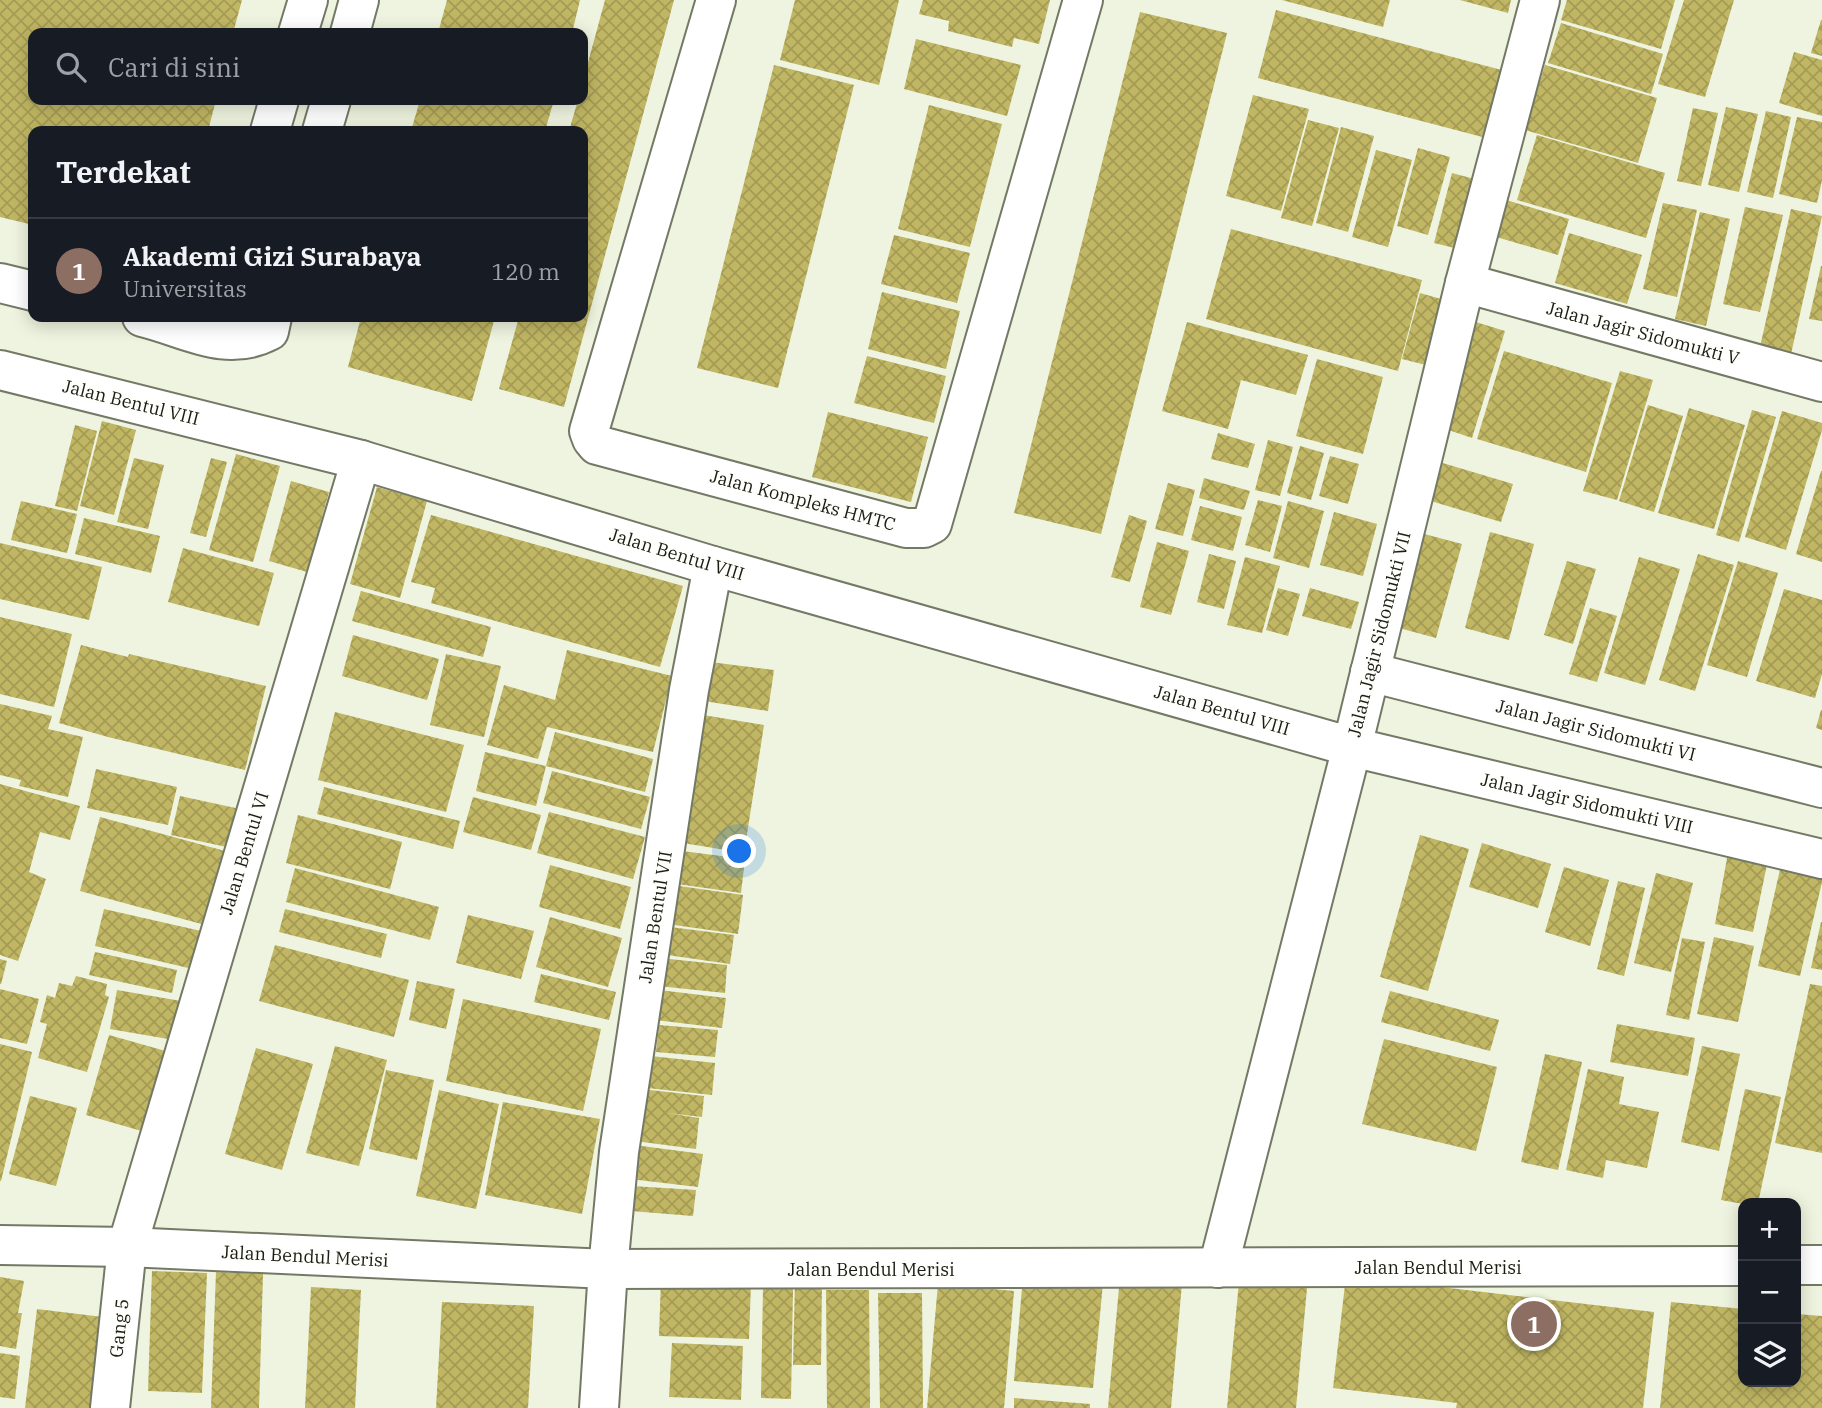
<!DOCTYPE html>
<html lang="id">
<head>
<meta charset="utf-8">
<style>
	body { margin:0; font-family:"IBM Plex Serif",serif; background:#20242c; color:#f1f3f6 }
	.controls { position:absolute; right:21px; bottom:21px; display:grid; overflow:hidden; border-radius:14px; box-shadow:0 4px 18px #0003 }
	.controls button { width:63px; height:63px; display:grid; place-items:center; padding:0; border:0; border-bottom:2px solid #363941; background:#171b24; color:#f1f3f6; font:35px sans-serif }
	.you { position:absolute; left:740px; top:852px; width:24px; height:24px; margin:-18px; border:5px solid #fff; border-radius:50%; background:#1a73e8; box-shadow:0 0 0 10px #1a73e833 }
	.badge { display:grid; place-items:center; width:46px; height:46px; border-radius:50%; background:#d89995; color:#fff; font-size:23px; font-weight:700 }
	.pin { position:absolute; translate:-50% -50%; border:4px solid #fff; box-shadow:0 2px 7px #0006 }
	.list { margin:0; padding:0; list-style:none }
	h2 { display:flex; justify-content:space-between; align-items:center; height:91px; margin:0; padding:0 28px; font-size:30px }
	h2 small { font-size:23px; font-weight:400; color:#9ea1a6 }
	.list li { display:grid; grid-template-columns:46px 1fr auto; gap:21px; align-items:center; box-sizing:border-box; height:105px; padding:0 28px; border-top:2px solid #363941 }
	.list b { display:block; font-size:26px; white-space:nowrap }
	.list p { margin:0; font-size:23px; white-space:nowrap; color:#9ea1a6 }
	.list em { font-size:23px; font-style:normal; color:#9ea1a6 }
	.icon { flex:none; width:38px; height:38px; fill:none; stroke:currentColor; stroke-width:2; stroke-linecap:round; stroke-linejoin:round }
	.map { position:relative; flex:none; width:1822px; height:1408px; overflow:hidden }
	.search { position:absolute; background:#171b24; box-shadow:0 4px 18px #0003; left:28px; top:28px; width:560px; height:77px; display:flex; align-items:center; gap:18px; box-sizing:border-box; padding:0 24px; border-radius:14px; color:#9ea1a6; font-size:26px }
	.panel { position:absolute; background:#171b24; box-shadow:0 4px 18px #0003; left:28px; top:126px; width:560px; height:196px; border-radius:14px }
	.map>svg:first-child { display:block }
	.building { fill:url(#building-cross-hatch) }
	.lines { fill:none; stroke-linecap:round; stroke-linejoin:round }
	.minor-casing { stroke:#747966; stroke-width:42 }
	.minor { stroke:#fff; stroke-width:38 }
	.labels { text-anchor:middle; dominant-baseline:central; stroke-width:5; stroke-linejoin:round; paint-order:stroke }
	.street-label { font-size:18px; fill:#1b1d15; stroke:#fefffb }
</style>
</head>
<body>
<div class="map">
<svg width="1822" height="1408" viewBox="0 0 1822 1408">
	<defs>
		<pattern id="building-cross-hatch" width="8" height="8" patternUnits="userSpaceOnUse" patternTransform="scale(1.75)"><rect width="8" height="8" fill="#c0b663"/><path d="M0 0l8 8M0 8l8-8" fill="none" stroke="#a49c55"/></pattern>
	</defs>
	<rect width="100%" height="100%" fill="#eef4df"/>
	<g class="building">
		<path d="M0,0H242L233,33H33V100H216L208,131H33V225L0,217Z"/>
		<path d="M447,0H580L572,33H438Z"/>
		<path d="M605,0H674L564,407L499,389L519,317H583V131H569L578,100H583V81Z"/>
		<path d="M795,0H899L879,85L780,60Z"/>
		<path d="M923,0H1050L1039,44L1014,38L1012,47L948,31L949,21L919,14Z"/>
		<path d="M1282,0H1390L1383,27Z"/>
		<path d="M1460,0H1511L1508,13Z"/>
		<path d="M1567,0H1675L1661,49L1561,20Z"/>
		<path d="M1684,0H1734L1705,97L1658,84Z"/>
		<path d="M1276,10L1509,72L1490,139L1258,78Z"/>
		<path d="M1140,12L1227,33L1101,534L1014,513Z"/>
		<path d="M1821,20H1822V56L1811,53Z"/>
		<path d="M1561,23L1663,54L1651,94L1548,63Z"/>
		<path d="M916,39L1021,65L1007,116L904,89Z"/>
		<path d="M1794,52L1822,60V116L1779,103Z"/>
		<path d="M774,65L854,85L778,388L697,368Z"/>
		<path d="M1545,65L1657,98L1638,163L1525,130Z"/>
		<path d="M1253,95L1309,109L1281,211L1226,196Z"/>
		<path d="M420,100H554L545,131H411Z"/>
		<path d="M929,105L1002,124L970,247L898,229Z"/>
		<path d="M1726,107L1758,114L1739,192L1708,185Z"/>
		<path d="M1693,108L1718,113L1701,186L1677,181Z"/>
		<path d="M1766,111L1791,117L1773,198L1747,192Z"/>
		<path d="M1797,117L1822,122V180L1817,203L1779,194Z"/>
		<path d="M1308,120L1339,128L1312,226L1281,218Z"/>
		<path d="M1341,127L1374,136L1348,232L1316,223Z"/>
		<path d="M1537,135L1665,173L1646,238L1517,200Z"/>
		<path d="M1418,148L1450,157L1428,235L1397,226Z"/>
		<path d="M1376,150L1412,160L1388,247L1352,237Z"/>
		<path d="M1452,173L1486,182L1467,251L1434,243Z"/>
		<path d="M1503,199L1569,219L1558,255L1493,236Z"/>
		<path d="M1663,203L1697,210L1677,297L1643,289Z"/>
		<path d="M1745,207L1783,215L1760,312L1723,304Z"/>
		<path d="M1791,209L1822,216L1791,354L1760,347Z"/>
		<path d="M1700,212L1730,219L1706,326L1675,319Z"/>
		<path d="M1231,229L1422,280L1398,371L1206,319Z"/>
		<path d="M1569,233L1642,255L1627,304L1555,283Z"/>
		<path d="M894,235L970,253L957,303L881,284Z"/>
		<path d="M1821,266H1822V321L1809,319Z"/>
		<path d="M882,292L960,311L946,369L868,349Z"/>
		<path d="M1420,293L1448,301L1430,366L1402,359Z"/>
		<path d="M361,317H495L472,401L348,367Z"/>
		<path d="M1466,319L1505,331L1472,438L1434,425Z"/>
		<path d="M1187,322L1308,355L1296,395L1241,380L1228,429L1162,411Z"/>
		<path d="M1504,351L1612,383L1586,472L1477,439Z"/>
		<path d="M867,356L946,376L934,423L854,403Z"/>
		<path d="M1317,359L1383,377L1363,454L1296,436Z"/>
		<path d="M1620,371L1653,380L1617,500L1583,491Z"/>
		<path d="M1648,405L1683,416L1654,512L1619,501Z"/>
		<path d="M1689,408L1745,425L1714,529L1658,513Z"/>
		<path d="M1752,410L1776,417L1739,542L1716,535Z"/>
		<path d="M1782,411L1822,423V430L1786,550L1745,537Z"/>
		<path d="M828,412L928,437L911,502L812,477Z"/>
		<path d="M102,421L136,430L114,515L80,506Z"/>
		<path d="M75,425L97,431L77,511L55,506Z"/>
		<path d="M1218,433L1255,444L1248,468L1211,459Z"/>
		<path d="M1268,440L1293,447L1280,496L1255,490Z"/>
		<path d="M1300,446L1324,453L1311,500L1287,493Z"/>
		<path d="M236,454L280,466L253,562L209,550Z"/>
		<path d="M1330,456L1359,464L1348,504L1319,496Z"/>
		<path d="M134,458L164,465L148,529L117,522Z"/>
		<path d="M211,458L227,462L206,537L190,533Z"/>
		<path d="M1436,461L1513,484L1501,522L1424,499Z"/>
		<path d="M1821,471H1822V562L1796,554Z"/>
		<path d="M1204,478L1250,491L1244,510L1199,498Z"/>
		<path d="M291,481L329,492L307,572L269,561Z"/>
		<path d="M1168,483L1195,490L1183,536L1155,529Z"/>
		<path d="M377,487L427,501L400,598L350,584Z"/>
		<path d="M1258,500L1282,506L1270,552L1245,545Z"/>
		<path d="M21,501L77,514L67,553L11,540Z"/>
		<path d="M1288,501L1324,511L1309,568L1273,558Z"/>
		<path d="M1200,506L1242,517L1233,551L1191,540Z"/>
		<path d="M1334,512L1377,524L1363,576L1320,565Z"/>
		<path d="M431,515L683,586L660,667L431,603L435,588L411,582Z"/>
		<path d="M1129,515L1147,521L1130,582L1111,577Z"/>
		<path d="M84,518L160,536L151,573L75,554Z"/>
		<path d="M1413,531L1462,544L1436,638L1388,625Z"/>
		<path d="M1490,532L1534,544L1509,640L1465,628Z"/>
		<path d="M1157,542L1189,551L1171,615L1140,607Z"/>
		<path d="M0,543L102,567L89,620L0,599Z"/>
		<path d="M183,548L274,573L259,626L168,602Z"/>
		<path d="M1209,554L1236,561L1224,609L1197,602Z"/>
		<path d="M1698,554L1734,565L1695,691L1659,680Z"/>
		<path d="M1245,557L1280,566L1262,633L1227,625Z"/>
		<path d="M1639,557L1680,569L1645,685L1604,673Z"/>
		<path d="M1567,561L1596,569L1573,644L1544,635Z"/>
		<path d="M1738,561L1778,573L1747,677L1707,665Z"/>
		<path d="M1278,588L1300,594L1288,636L1266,630Z"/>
		<path d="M1310,588L1359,602L1351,629L1302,616Z"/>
		<path d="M1784,589L1822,600V674L1815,698L1756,681Z"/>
		<path d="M361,591L491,627L483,657L352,621Z"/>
		<path d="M1590,608L1617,616L1597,682L1569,674Z"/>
		<path d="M0,617L72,634L54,707L0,694Z"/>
		<path d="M353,635L439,659L427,700L342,676Z"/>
		<path d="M81,645L128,657L129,654L266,686L245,770L108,737L59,723Z"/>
		<path d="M567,650L672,676L653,752L547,727L538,759L487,745L504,685L555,700Z"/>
		<path d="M446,654L501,666L484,737L430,725Z"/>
		<path d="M710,662L774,670L768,711L704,701Z"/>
		<path d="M0,704L52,716L48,729L83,737L68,797L19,786L21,780L0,775Z"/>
		<path d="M1821,710H1822V730L1816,728Z"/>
		<path d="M335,712L464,745L446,812L318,780Z"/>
		<path d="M703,715L764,725L744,853L683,843Z"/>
		<path d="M555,732L653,759L645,792L546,766Z"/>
		<path d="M485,752L546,766L536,806L476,791Z"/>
		<path d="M96,769L177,787L168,825L87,808Z"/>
		<path d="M552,771L650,797L641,829L543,803Z"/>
		<path d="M0,784L80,806L70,840L40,832L29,872L46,879L18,961L0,955Z"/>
		<path d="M324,787L460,821L453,849L317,814Z"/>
		<path d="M180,796L254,812L245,851L171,835Z"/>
		<path d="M473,797L541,815L531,850L463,832Z"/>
		<path d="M549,812L645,837L633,879L537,853Z"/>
		<path d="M298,815L402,842L390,889L286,863Z"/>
		<path d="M100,817L225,851L205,925L80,891Z"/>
		<path d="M1420,835L1469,849L1428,991L1380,977Z"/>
		<path d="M1730,842L1770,850L1753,932L1715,924Z"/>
		<path d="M1482,843L1551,864L1538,908L1469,887Z"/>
		<path d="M682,851L745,859L741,893L677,884Z"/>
		<path d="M550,865L631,887L620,929L539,907Z"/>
		<path d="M1781,865L1822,874V882L1800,976L1758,966Z"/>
		<path d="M1564,867L1609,880L1590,946L1545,932Z"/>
		<path d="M295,868L439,907L430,940L286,902Z"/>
		<path d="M1656,873L1693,883L1671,972L1634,963Z"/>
		<path d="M1618,881L1645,888L1624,976L1597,969Z"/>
		<path d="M679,886L743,895L738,934L674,925Z"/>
		<path d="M104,909L210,933L201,971L95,946Z"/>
		<path d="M285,909L387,934L381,958L279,932Z"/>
		<path d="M468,915L534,931L521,979L456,963Z"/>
		<path d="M550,917L622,938L608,987L536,967Z"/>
		<path d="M1821,922H1822V970L1811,968Z"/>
		<path d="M670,927L734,935L730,964L667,955Z"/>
		<path d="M1714,937L1754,946L1738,1022L1697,1014Z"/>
		<path d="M1682,938L1705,942L1689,1020L1666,1015Z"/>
		<path d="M275,945L409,980L394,1037L259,1001Z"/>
		<path d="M95,952L177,970L172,993L89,975Z"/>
		<path d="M660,958L727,965L725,993L658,986Z"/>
		<path d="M0,959L7,961L1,984H0Z"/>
		<path d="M541,974L616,992L609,1020L534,1002Z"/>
		<path d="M76,976L107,984L105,995L109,997L87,1072L38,1058L47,1024L40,1022L47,995L55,998L59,983L72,986Z"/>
		<path d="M417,981L455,989L446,1029L409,1020Z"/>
		<path d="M1810,984L1822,986V1153L1775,1143Z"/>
		<path d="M0,989L39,999L27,1044L0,1038Z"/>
		<path d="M117,990L181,1001L174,1040L110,1029Z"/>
		<path d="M659,990L726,998L722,1028L655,1020Z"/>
		<path d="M1390,991L1499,1020L1490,1051L1381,1022Z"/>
		<path d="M463,999L601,1029L583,1111L446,1081Z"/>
		<path d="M1617,1024L1695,1038L1688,1076L1610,1062Z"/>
		<path d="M659,1025L718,1030L715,1057L656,1052Z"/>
		<path d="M109,1035L176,1054L152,1134L86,1115Z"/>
		<path d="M1384,1039L1497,1067L1476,1151L1362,1124Z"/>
		<path d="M0,1044L32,1052L1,1181H0Z"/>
		<path d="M335,1046L387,1060L359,1166L306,1153Z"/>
		<path d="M1702,1046L1740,1054L1719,1151L1681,1142Z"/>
		<path d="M256,1048L313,1064L282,1170L225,1154Z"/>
		<path d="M1545,1054L1582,1062L1558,1170L1521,1162Z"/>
		<path d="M651,1056L715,1063L712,1095L647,1088Z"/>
		<path d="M1588,1069L1624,1077L1619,1104L1659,1112L1647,1168L1606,1160L1603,1178L1566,1170Z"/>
		<path d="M386,1070L434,1080L417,1160L369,1149Z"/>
		<path d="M641,1089L704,1096L702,1117L667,1113L699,1118L696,1149L635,1141Z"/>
		<path d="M1745,1089L1781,1097L1758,1203L1743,1204L1721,1200Z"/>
		<path d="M439,1090L499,1104L476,1209L416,1196Z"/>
		<path d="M30,1096L77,1108L56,1186L9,1174Z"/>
		<path d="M503,1102L600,1119L582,1214L485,1195Z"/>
		<path d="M634,1145L703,1154L698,1187L630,1179Z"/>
		<path d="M632,1186L696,1190L693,1216L631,1211Z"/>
		<path d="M152,1271L207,1273L202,1393L148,1391Z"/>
		<path d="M216,1272L263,1274L259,1408H211Z"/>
		<path d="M1023,1276L1103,1283L1093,1388L1014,1381Z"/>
		<path d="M1346,1276L1654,1312L1643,1408H1456L1457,1403L1333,1388Z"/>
		<path d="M0,1277L24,1281L18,1313H22L16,1349L0,1346Z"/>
		<path d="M1120,1277L1182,1283L1171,1408H1108Z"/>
		<path d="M661,1279L751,1283L749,1339L659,1336Z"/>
		<path d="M795,1281L822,1282L821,1365H793Z"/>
		<path d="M1239,1282L1307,1288L1296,1408H1227Z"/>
		<path d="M938,1284L1014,1291L1004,1408H927Z"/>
		<path d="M311,1287L361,1290L355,1408H305Z"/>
		<path d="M763,1288L793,1289L791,1399L761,1398Z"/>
		<path d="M826,1290H869L870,1408H827Z"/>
		<path d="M878,1293H922L923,1408H880Z"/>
		<path d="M442,1302L534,1306L528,1408H436Z"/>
		<path d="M1671,1302L1743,1309V1382H1796V1314L1822,1316V1408H1660Z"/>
		<path d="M37,1309L111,1318L100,1408H25Z"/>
		<path d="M672,1343L743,1346L741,1400L669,1397Z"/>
		<path d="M0,1353L20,1356L15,1399L0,1397Z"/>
		<path d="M1014,1398L1090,1404V1408H1014Z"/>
	</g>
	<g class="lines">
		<defs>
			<g id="minor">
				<path d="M716,0L589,431L592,439L597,445L906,528H924L932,524L1083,0"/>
				<path d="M298,33L308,0"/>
				<path d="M350,33L359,0"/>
				<path d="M270,131L279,100"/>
				<path d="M322,131L331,100"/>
				<path d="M0,283L33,291"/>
				<path d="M1465,283L1822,382"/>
				<path d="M142,317C185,327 225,354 269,331L272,317"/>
				<path d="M0,370L361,460L713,566L1352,747L1822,859"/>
				<path d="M1370,672L1822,788"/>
				<path d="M0,1245L127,1247L608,1269L1743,1266"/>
				<path d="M1796,1265H1822"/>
				<path d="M1218,1268L1352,747L1465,283L1540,0"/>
				<path d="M110,1408L127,1247L361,460"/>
				<path d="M599,1408L608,1269L619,1152L689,690L713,566"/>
			</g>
		</defs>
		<use href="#minor" class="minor-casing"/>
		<use href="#minor" class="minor"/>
	</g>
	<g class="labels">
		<g class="street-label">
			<text transform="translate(1643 333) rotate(15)">Jalan Jagir Sidomukti V</text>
			<text transform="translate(131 402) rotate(14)">Jalan Bentul VIII</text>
			<text transform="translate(803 500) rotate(15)">Jalan Kompleks HMTC</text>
			<text transform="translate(677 554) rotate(17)">Jalan Bentul VIII</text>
			<text transform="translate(1379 634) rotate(-76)">Jalan Jagir Sidomukti VII</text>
			<text transform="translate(1222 710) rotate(16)">Jalan Bentul VIII</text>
			<text transform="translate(1596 730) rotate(14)">Jalan Jagir Sidomukti VI</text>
			<text transform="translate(1587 803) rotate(13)">Jalan Jagir Sidomukti VIII</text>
			<text transform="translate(244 853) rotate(-73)">Jalan Bentul VI</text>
			<text transform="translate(655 917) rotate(-81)">Jalan Bentul VII</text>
			<text transform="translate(305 1256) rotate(3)">Jalan Bendul Merisi</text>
			<text x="1438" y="1267">Jalan Bendul Merisi</text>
			<text x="871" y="1269">Jalan Bendul Merisi</text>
			<text transform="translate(119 1328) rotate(-84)">Gang 5</text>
		</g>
	</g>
</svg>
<div class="controls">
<button>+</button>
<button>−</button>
<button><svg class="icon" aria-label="layers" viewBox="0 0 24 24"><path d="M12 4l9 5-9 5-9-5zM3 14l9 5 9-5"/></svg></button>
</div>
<div class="you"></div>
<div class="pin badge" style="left:1534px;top:1324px;background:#8d6e63">1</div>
<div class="search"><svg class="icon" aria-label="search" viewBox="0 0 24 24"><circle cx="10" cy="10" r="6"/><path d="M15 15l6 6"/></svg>Cari di sini</div>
<section class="panel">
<h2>Terdekat<small></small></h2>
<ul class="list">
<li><span class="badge" style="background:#8d6e63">1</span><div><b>Akademi Gizi Surabaya</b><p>Universitas</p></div><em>120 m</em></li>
</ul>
</section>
</div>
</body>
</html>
